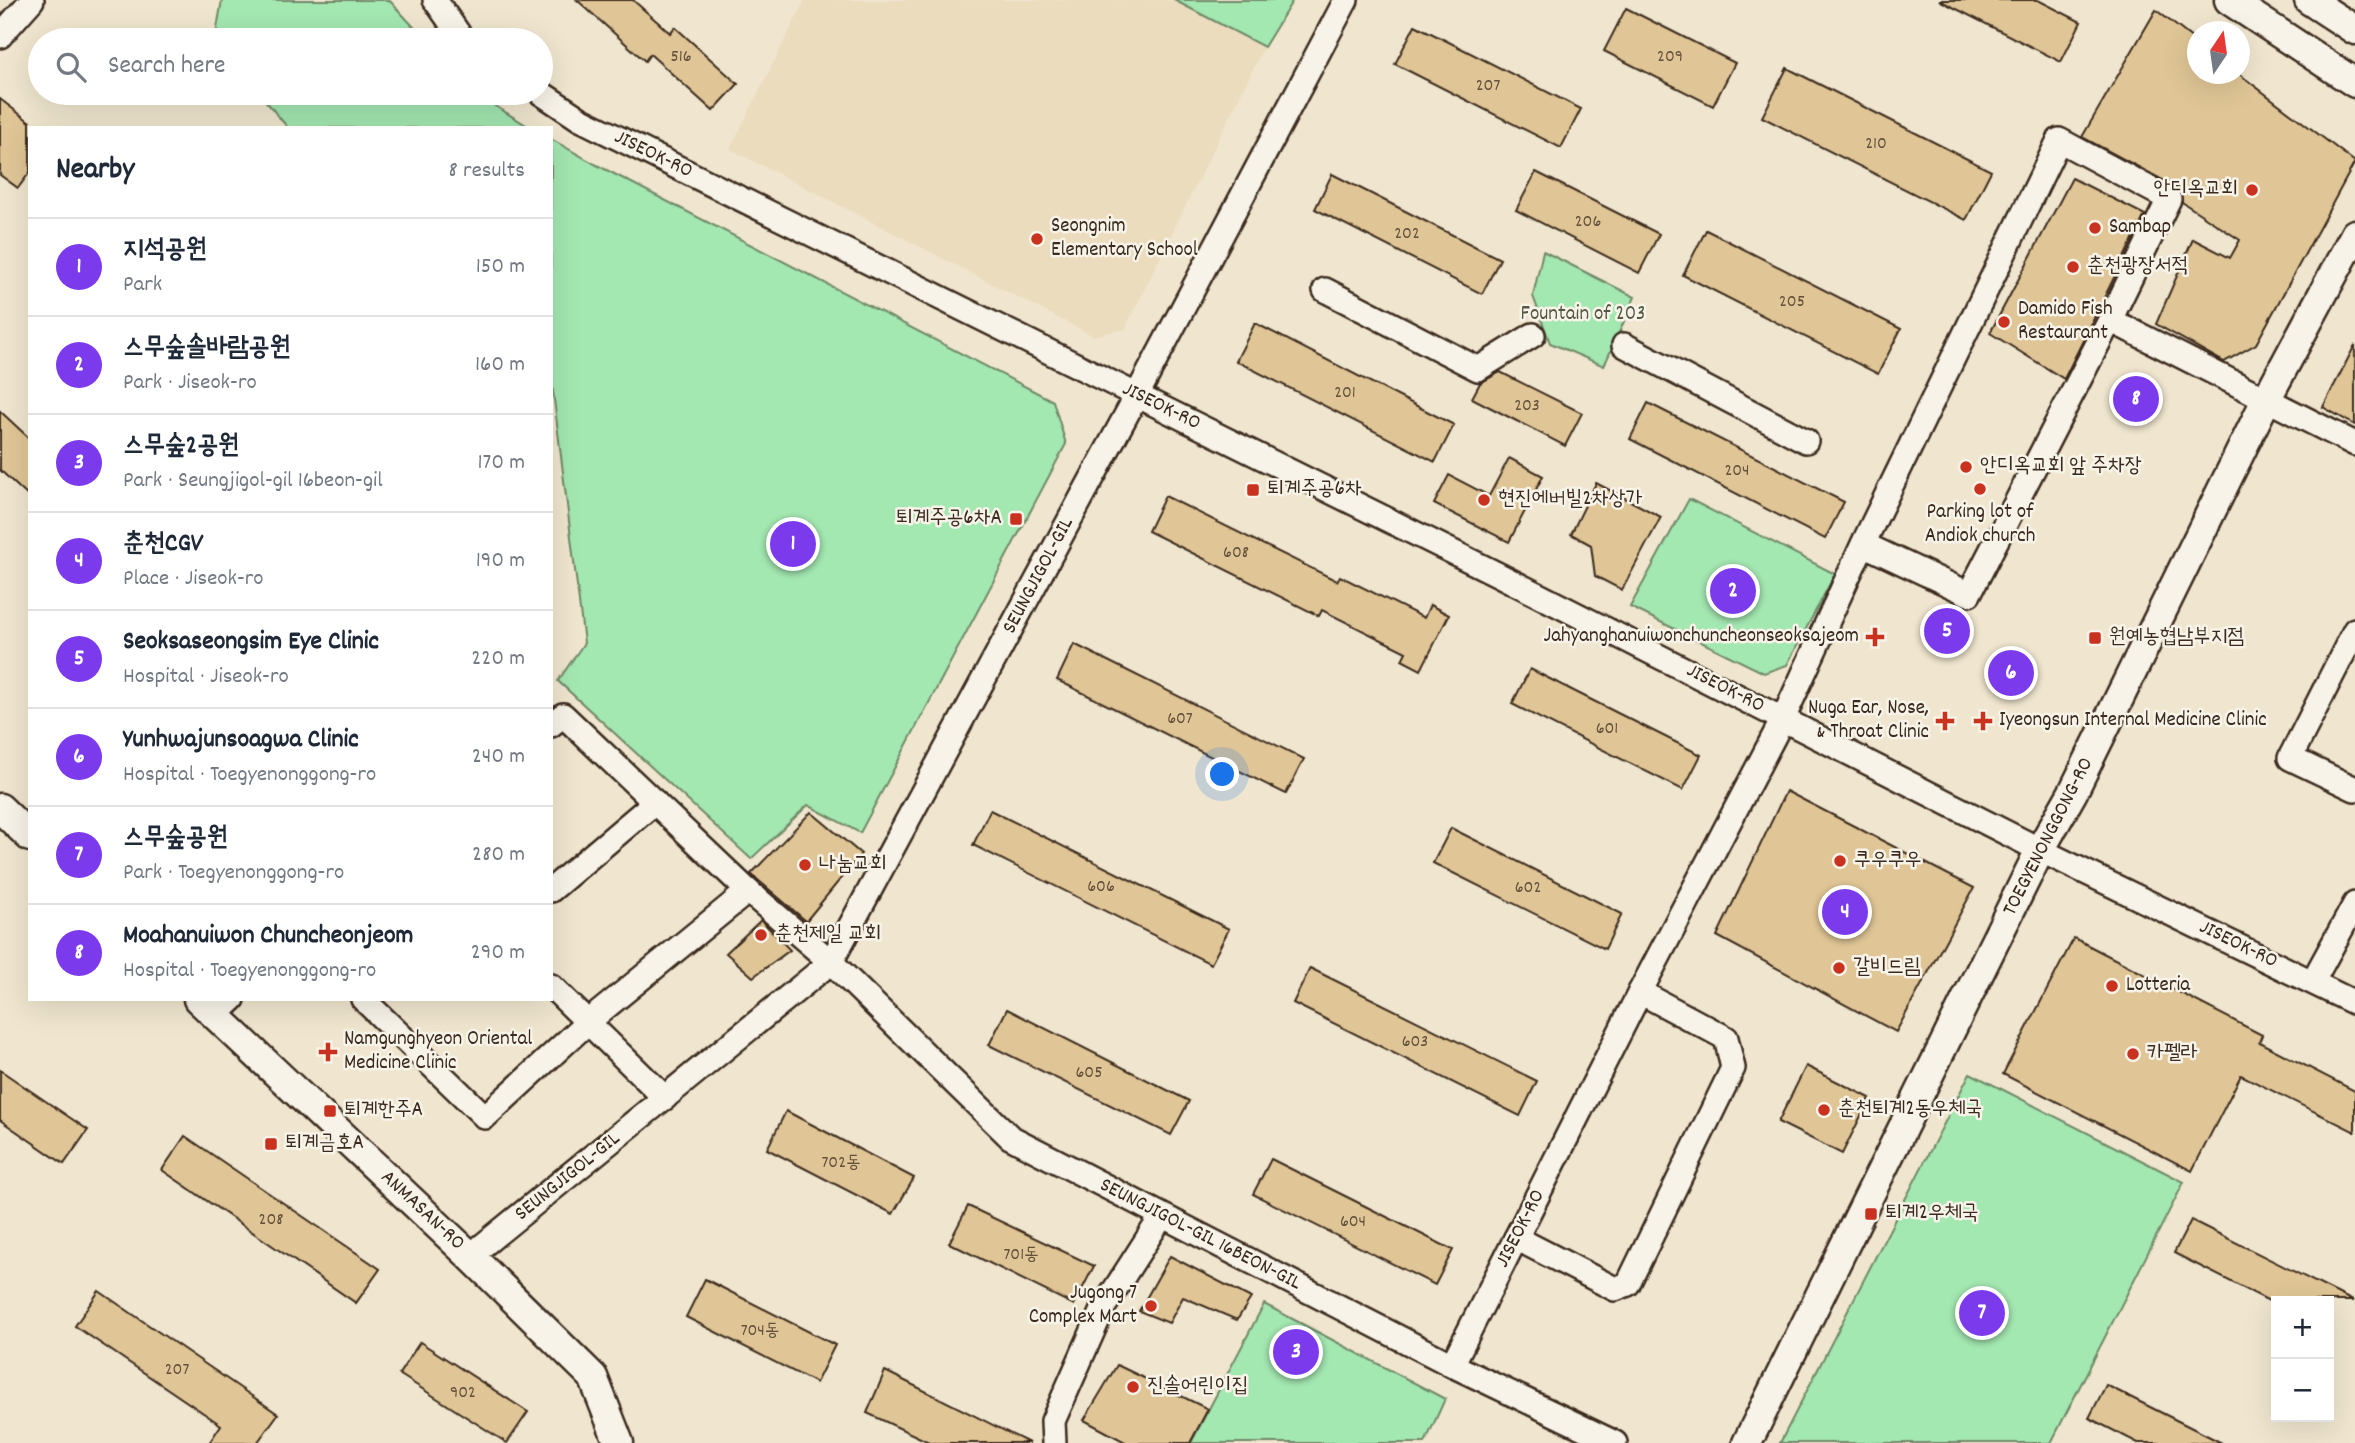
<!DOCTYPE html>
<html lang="en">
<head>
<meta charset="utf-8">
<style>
	body { margin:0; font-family:Dekko,"Poor Story",sans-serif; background:#f6f6f7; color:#1f2937 }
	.controls { position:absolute; right:21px; bottom:21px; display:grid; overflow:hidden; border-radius:0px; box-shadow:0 7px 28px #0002 }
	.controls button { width:63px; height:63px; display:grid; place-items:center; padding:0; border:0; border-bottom:2px solid #e0e1e3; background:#fff; color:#1f2937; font:35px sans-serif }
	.compass { position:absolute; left:2187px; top:21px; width:63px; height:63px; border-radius:50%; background:#fff; box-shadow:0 7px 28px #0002; rotate:13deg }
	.you { position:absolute; left:1223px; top:775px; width:24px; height:24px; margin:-18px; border:5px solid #fff; border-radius:50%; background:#1a73e8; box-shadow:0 0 0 10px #1a73e833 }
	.badge { display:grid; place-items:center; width:46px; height:46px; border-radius:50%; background:#7c3aed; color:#fff; font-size:23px; font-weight:700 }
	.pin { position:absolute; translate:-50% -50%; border:4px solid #fff; box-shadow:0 2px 7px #0006 }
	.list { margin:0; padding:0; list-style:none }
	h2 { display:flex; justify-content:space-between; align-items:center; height:91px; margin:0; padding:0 28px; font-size:30px }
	h2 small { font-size:23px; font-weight:400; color:#747a83 }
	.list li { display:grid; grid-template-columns:46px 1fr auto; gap:21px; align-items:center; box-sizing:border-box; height:98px; padding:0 28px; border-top:2px solid #e0e1e3 }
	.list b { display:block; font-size:26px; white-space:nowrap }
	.list p { margin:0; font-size:23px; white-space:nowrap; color:#747a83 }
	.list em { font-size:23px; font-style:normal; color:#747a83 }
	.icon { flex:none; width:38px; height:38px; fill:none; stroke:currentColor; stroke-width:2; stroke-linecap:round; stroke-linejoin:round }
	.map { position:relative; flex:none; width:2355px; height:1443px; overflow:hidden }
	.search { position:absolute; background:#fff; box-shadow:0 7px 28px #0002; left:28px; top:28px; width:525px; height:77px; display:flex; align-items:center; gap:18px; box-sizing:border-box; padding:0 24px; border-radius:38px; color:#747a83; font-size:26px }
	.panel { position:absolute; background:#fff; box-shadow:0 7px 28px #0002; left:28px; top:126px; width:525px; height:875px; border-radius:0px }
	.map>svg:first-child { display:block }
	.built { fill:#ebdcbe }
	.green { fill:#a3e7b1; stroke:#6f8868; stroke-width:2 }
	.building { fill:#e0c696; stroke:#3b2a1e; stroke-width:2 }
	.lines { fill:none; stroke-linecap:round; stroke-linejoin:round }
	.minor-casing { stroke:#3b2a1e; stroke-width:28 }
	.tertiary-casing { stroke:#3b2a1e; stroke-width:33 }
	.minor { stroke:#f7f3e8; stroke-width:23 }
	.tertiary { stroke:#f7f3e8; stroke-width:28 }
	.poi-dot { fill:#c8321e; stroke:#f7f3e8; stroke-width:2.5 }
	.labels { text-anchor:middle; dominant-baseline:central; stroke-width:5; stroke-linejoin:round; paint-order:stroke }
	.number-label { font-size:18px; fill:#64513c }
	.street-label { font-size:21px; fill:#3b2a1e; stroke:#f7f3e8 }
	.poi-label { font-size:21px; fill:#3b2a1e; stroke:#f7f3e8; text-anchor:start }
	.park-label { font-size:21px; fill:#555943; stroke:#f7f3e8 }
</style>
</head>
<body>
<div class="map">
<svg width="2355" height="1443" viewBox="0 0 2355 1443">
	<rect width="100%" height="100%" fill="#f0e6cf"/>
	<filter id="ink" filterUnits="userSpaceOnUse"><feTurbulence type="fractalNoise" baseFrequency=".0143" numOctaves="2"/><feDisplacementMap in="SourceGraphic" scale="14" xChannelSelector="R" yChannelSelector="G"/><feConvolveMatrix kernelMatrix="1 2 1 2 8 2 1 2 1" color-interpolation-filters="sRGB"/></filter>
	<g filter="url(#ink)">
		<path class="built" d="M805,0H1174L1264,47L1125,329L1093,336L730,149Z"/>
		<g class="green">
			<path d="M222,0H389L426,40H215Z"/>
			<path d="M1174,0H1293L1264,47Z"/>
			<path d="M259,93H474L531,128H288Z"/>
			<path d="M551,139L595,164L1053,401L1066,444L860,833L808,805L751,859L558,681L584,643L551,375Z"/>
			<path d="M1543,251L1635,297L1604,366L1550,343L1533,296Z"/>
			<path d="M1689,499L1835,574L1787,665L1764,673L1630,607Z"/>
			<path d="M1970,1073L2184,1182L2051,1443H1780Z"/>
			<path d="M1264,1304L1445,1399L1425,1443H1191Z"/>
		</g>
		<g class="building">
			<path d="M577,0H633L670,33L675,27L738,84L713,111L650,54L645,61Z"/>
			<path d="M1939,0H2038L2081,22L2061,62Z"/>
			<path d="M1626,8L1735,63L1713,106L1604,51Z"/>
			<path d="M2156,10L2197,42V74H2239L2355,162L2256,344L2224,362L2156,324L2193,239L2230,258L2240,240L2182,202L2181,192L2176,187L2082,137Z"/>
			<path d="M1415,25L1581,109L1561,148L1395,64Z"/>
			<path d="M1787,68L1991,171L1966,220L1762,117Z"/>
			<path d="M0,99L30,122V172L18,188L0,175Z"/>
			<path d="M1536,172L1659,234L1639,273L1516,210Z"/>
			<path d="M1332,174L1500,259L1482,294L1315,209Z"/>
			<path d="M2072,178L2145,215L2064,379L1990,333Z"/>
			<path d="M1706,230L1901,329L1878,374L1683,275Z"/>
			<path d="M1255,323L1454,425L1435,462L1236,361Z"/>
			<path d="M2355,345V425L2323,407Z"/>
			<path d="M1500,372L1582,413L1565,446L1472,398L1480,383Z"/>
			<path d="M1648,403L1844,502L1825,539L1630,439Z"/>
			<path d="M0,411L30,439V498L0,470Z"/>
			<path d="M1509,458L1543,476L1509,542L1434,504L1449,475L1489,496Z"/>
			<path d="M1596,483L1661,517L1622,590L1595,576L1591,545L1571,534Z"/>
			<path d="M1165,496L1337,581L1340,576L1424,618L1430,605L1449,615L1421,670L1402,660L1406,652L1322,610L1319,616L1148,531Z"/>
			<path d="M1074,644L1304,759L1286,794L1057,680Z"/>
			<path d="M1530,669L1701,755L1683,790L1512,704Z"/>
			<path d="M1786,791L1974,888L1896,1032L1717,936Z"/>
			<path d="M990,810L1229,929L1211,964L973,845Z"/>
			<path d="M811,812L861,854L806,921L751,874Z"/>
			<path d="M1451,828L1622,914L1605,949L1433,863Z"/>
			<path d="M761,920L790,950L753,977L726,953Z"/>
			<path d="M2074,938L2262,1035L2259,1042L2355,1091V1132L2241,1075L2192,1171L2003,1074Z"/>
			<path d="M1310,968L1537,1081L1520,1116L1293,1003Z"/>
			<path d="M1007,1009L1189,1101L1171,1135L989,1045Z"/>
			<path d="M1806,1066L1870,1098L1842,1154L1778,1122Z"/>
			<path d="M0,1070L88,1130L64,1164L0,1120Z"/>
			<path d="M786,1111L914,1178L893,1214L767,1149Z"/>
			<path d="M185,1136L380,1269L356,1303L162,1170Z"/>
			<path d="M1271,1159L1453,1250L1435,1285L1253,1194Z"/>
			<path d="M968,1206L1094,1266L1074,1305L949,1243Z"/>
			<path d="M2191,1220L2353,1301H2269L2174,1253Z"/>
			<path d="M1170,1256L1251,1298L1237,1320L1183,1297L1169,1323L1139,1311Z"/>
			<path d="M705,1279L835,1345L816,1383L686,1317Z"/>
			<path d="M99,1291L278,1414L257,1443H209L221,1425L75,1326Z"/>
			<path d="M420,1342L528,1412L507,1443L399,1374Z"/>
			<path d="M1117,1365L1208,1409L1190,1443H1127L1084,1420Z"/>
			<path d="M885,1371L1029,1443H931L867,1413Z"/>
			<path d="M2106,1385L2222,1443H2138L2089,1418Z"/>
		</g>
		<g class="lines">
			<defs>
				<g id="minor">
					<path d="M435,0L463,40"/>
					<path d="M0,36L32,0"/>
					<path d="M541,93L580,119L1497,574L2040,850L2355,1003"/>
					<path d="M1325,290L1478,369L1533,335"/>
					<path d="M2110,320L2355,444"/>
					<path d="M1624,345L1806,441"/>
					<path d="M2355,630L2290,758L2355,789"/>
					<path d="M551,725L563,715L748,891L831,962L1010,1137L1452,1365L1615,1443"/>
					<path d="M551,890L655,802"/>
					<path d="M2313,981L2355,904"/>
					<path d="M551,986L665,1098"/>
					<path d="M363,999L485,1117L589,1021L748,891"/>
					<path d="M215,1016L233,999"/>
					<path d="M1516,1238L1615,1289L1628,1284L1733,1068L1726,1038L1640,992"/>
					<path d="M470,1256L831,962L1137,395L1346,0"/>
					<path d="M1452,1365L1640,992L1783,719L1863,544L2059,140L2169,199L2110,320L1969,594L1863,544"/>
					<path d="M1054,1443L1053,1421L1103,1308L1162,1216"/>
				</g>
				<g id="tertiary">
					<path d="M2229,0L2355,83"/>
					<path d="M2309,0L2355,30"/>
					<path d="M0,808L30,837"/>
					<path d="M198,999L470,1256L593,1377L619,1443"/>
					<path d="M1747,1443L2040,850L2073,792L2267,398L2355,234"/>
				</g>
			</defs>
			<use href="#minor" class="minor-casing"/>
			<use href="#tertiary" class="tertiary-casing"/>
			<use href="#minor" class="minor"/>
			<use href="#tertiary" class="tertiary"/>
		</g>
	</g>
	<g class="poi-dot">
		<circle cx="2252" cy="190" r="7"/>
		<circle cx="2095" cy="228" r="7"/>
		<circle cx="1037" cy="239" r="7"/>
		<circle cx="2073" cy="267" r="7"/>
		<circle cx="2004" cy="322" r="7"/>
		<circle cx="1966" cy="467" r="7"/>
		<circle cx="1980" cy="489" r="7"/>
		<rect x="1246" y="483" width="14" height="14" rx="3.5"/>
		<circle cx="1484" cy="500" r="7"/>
		<rect x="1009" y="512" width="14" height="14" rx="3.5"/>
		<path d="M1871.5 626.5h7v7h7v7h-7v7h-7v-7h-7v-7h7z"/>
		<rect x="2088" y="631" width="14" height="14" rx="3.5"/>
		<path d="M1941.5 710.5h7v7h7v7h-7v7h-7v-7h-7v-7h7z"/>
		<path d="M1979.5 710.5h7v7h7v7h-7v7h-7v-7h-7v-7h7z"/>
		<circle cx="1840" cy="861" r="7"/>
		<circle cx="805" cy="865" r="7"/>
		<circle cx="761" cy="935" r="7"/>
		<circle cx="1839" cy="968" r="7"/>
		<circle cx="2112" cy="986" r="7"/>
		<path d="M324.5 1041.5h7v7h7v7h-7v7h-7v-7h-7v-7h7z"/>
		<circle cx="2133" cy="1054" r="7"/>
		<circle cx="1824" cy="1110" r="7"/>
		<rect x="323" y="1104" width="14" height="14" rx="3.5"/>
		<rect x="264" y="1137" width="14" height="14" rx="3.5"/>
		<rect x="1864" y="1207" width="14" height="14" rx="3.5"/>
		<circle cx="1151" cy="1306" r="7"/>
		<circle cx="1133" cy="1387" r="7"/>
	</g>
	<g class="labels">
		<g class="number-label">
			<text x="681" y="57">516</text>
			<text x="1670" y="57">209</text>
			<text x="1488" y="86">207</text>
			<text x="1876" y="144">210</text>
			<text x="1588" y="222">206</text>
			<text x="1407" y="234">202</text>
			<text x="1792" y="302">205</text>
			<text x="1345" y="393">201</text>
			<text x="1527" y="406">203</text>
			<text x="1737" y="471">204</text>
			<text x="1236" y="553">608</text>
			<text x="1180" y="719">607</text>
			<text x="1607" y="729">601</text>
			<text x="1101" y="887">606</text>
			<text x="1528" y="888">602</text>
			<text x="1415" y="1042">603</text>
			<text x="1089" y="1073">605</text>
			<text x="841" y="1163">702동</text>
			<text x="271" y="1220">208</text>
			<text x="1353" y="1222">604</text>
			<text x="1021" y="1255">701동</text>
			<text x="760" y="1331">704동</text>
			<text x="177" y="1370">207</text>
			<text x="463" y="1393">902</text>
		</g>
		<g class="street-label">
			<text transform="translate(653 155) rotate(26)">JISEOK-RO</text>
			<text transform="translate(1161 407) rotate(26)">JISEOK-RO</text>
			<text transform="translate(1039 576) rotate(-62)">SEUNGJIGOL-GIL</text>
			<text transform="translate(1725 689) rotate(27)">JISEOK-RO</text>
			<text transform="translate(2049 837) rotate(-63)">TOEGYENONGGONG-RO</text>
			<text transform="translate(2238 945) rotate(26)">JISEOK-RO</text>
			<text transform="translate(568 1177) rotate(-39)">SEUNGJIGOL-GIL</text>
			<text transform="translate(422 1211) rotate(43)">ANMASAN-RO</text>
			<text transform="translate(1521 1229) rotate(-63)">JISEOK-RO</text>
			<text transform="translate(1200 1235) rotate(27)">SEUNGJIGOL-GIL 16BEON-GIL</text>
		</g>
		<g class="poi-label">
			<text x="2238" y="190" text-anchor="end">안디옥교회</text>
			<text x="1051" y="227">Seongnim<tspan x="1051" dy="24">Elementary School</tspan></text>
			<text x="2109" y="228">Sambap</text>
			<text x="2087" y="267">춘천광장서적</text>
			<text x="2018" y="310">Damido Fish<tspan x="2018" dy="24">Restaurant</tspan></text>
			<text x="1980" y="467">안디옥교회 앞 주차장</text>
			<text x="1267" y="490">퇴계주공6차</text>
			<text x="1498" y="500">현진에버빌2차상가</text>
			<text x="1980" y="513" text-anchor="middle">Parking lot of<tspan x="1980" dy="24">Andiok church</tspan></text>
			<text x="1002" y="519" text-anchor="end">퇴계주공6차A</text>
			<text x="1859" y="637" text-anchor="end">Jahyanghanuiwonchuncheonseoksajeom</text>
			<text x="2109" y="638">원예농협남부지점</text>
			<text x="1929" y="709" text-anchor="end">Nuga Ear, Nose,<tspan x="1929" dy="24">&amp; Throat Clinic</tspan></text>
			<text x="1999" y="721">Iyeongsun Internal Medicine Clinic</text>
			<text x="1854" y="861">쿠우쿠우</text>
			<text x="819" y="865">나눔교회</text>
			<text x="775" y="935">춘천제일 교회</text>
			<text x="1853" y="968">갈비드림</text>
			<text x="2126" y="986">Lotteria</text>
			<text x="344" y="1040">Namgunghyeon Oriental<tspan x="344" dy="24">Medicine Clinic</tspan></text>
			<text x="2147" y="1054">카펠라</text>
			<text x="1838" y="1110">춘천퇴계2동우체국</text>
			<text x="344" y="1111">퇴계한주A</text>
			<text x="285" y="1144">퇴계금호A</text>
			<text x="1885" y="1214">퇴계2우체국</text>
			<text x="1137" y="1294" text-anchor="end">Jugong 7<tspan x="1137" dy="24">Complex Mart</tspan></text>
			<text x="1147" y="1387">진솔어린이집</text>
		</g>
		<g class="park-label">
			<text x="1583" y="315">Fountain of 203</text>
		</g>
	</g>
</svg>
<div class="controls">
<button>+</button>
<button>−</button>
</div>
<svg class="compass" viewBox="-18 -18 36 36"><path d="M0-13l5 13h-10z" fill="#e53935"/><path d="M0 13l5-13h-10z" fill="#747a83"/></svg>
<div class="you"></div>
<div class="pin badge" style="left:793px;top:544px">1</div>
<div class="pin badge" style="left:1733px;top:591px">2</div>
<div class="pin badge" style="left:1296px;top:1352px">3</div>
<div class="pin badge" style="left:1845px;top:912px">4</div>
<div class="pin badge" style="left:1947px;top:631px">5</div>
<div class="pin badge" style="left:2011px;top:673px">6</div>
<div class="pin badge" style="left:1982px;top:1313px">7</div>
<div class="pin badge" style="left:2136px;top:399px">8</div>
<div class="search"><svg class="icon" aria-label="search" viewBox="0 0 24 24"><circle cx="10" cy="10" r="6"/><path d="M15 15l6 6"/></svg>Search here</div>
<section class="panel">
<h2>Nearby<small>8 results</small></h2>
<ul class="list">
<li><span class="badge">1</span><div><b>지석공원</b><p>Park</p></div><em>150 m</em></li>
<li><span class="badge">2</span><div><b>스무숲솔바람공원</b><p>Park · Jiseok-ro</p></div><em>160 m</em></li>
<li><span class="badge">3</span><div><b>스무숲2공원</b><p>Park · Seungjigol-gil 16beon-gil</p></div><em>170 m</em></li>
<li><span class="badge">4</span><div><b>춘천CGV</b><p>Place · Jiseok-ro</p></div><em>190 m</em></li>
<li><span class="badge">5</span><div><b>Seoksaseongsim Eye Clinic</b><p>Hospital · Jiseok-ro</p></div><em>220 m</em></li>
<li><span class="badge">6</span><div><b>Yunhwajunsoagwa Clinic</b><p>Hospital · Toegyenonggong-ro</p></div><em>240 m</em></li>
<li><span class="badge">7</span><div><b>스무숲공원</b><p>Park · Toegyenonggong-ro</p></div><em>280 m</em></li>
<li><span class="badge">8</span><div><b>Moahanuiwon Chuncheonjeom</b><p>Hospital · Toegyenonggong-ro</p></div><em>290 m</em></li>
</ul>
</section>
</div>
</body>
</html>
